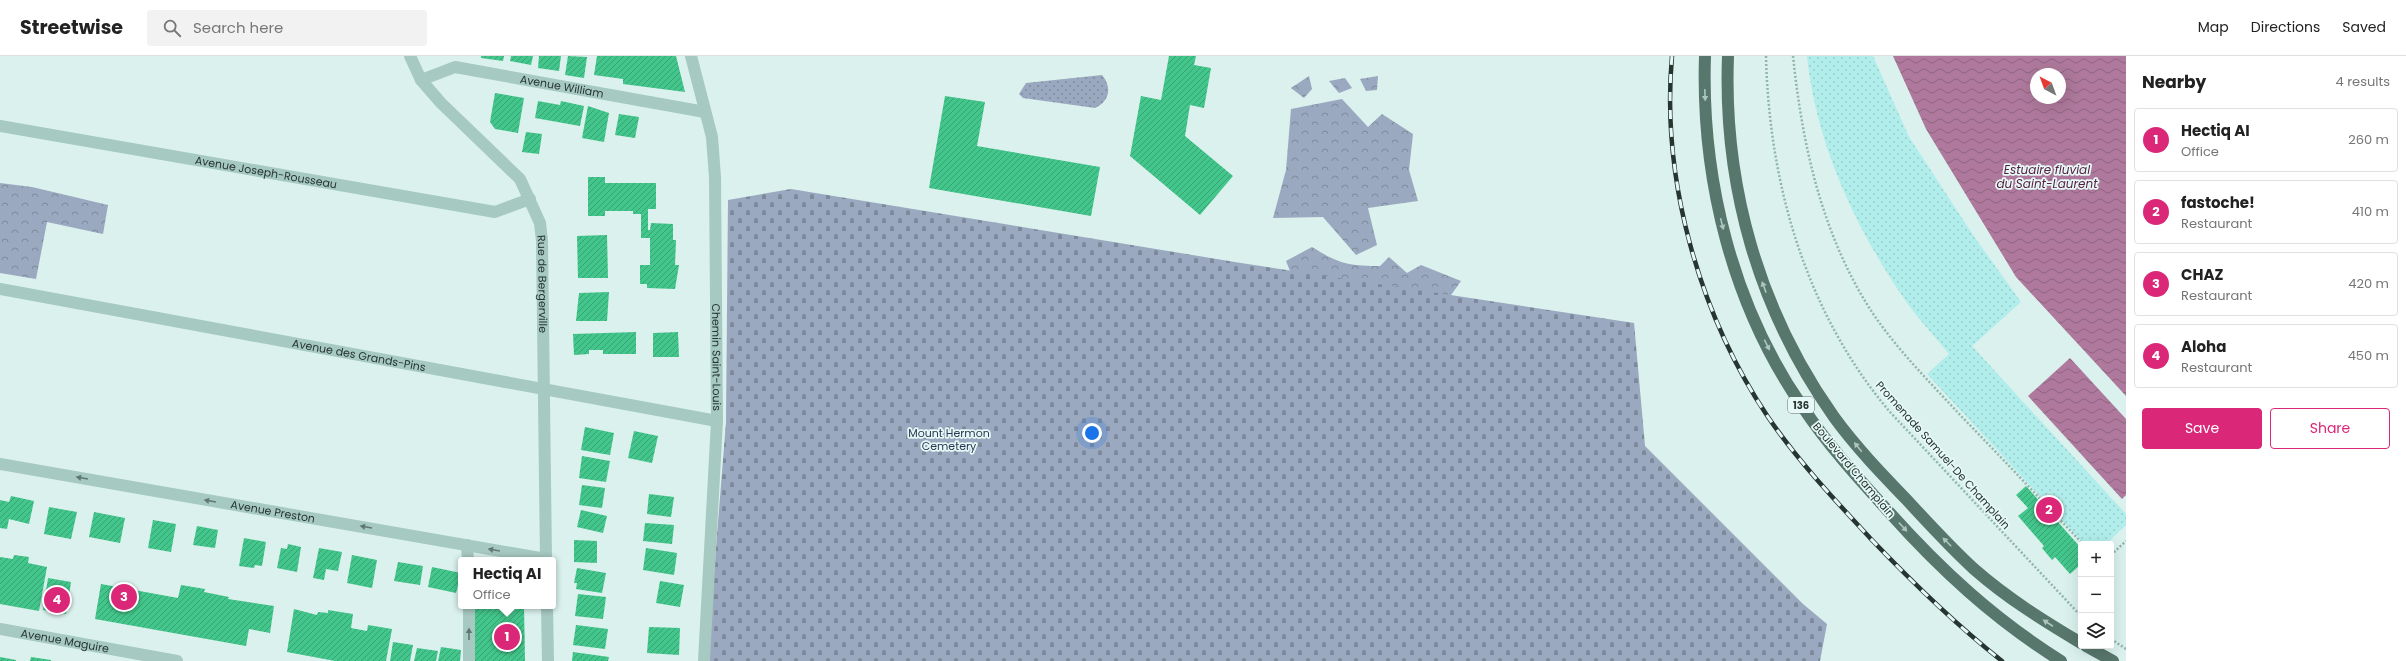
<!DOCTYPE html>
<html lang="en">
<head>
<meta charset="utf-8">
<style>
	body { margin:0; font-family:Poppins,sans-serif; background:#f2f2f2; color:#222 }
	.controls { position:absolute; right:12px; bottom:12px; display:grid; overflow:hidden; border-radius:4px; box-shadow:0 4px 16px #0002 }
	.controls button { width:36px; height:36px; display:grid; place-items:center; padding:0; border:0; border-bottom:1px solid #e0e0e0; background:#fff; color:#222; font:20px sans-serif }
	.compass { position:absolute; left:2030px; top:12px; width:36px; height:36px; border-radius:50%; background:#fff; box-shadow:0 4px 16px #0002; rotate:319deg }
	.you { position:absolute; left:1092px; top:377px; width:14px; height:14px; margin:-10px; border:3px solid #fff; border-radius:50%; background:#1a73e8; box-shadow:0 0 0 6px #1a73e833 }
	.badge { display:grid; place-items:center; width:26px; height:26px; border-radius:50%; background:#db2777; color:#fff; font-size:13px; font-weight:700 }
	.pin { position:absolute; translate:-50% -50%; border:2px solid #fff; box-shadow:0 1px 4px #0006 }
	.popup { position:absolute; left:458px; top:501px; width:98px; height:52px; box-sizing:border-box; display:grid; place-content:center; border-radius:4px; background:#fff; filter:drop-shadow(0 1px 3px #0005); font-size:13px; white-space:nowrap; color:#767676 }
	.popup b { font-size:15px; color:#222 }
	.popup::after { content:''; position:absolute; left:50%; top:100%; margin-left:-8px; border:8px solid transparent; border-top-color:#fff }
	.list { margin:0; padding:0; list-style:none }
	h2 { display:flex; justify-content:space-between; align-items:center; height:52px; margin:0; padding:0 16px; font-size:17px }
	h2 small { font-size:13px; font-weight:400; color:#767676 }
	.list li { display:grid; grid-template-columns:26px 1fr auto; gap:12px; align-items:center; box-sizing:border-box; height:64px; margin:0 8px 8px; padding:0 8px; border:1px solid #e0e0e0; border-radius:4px }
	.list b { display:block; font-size:15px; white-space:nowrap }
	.list p { margin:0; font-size:13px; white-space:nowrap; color:#767676 }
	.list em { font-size:13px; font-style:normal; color:#767676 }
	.actions { display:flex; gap:8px; padding:12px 16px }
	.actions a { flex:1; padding:9px 0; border:1px solid #db2777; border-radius:4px; text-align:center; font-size:14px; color:#db2777 }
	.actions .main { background:#db2777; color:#fff }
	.icon { flex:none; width:22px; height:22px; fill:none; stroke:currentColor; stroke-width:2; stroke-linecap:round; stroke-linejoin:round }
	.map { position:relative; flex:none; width:2126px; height:605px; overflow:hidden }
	header { display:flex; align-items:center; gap:24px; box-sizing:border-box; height:56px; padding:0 20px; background:#fff; border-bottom:1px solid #e0e0e0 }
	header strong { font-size:19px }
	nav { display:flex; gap:22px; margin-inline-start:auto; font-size:14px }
	.search { width:280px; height:36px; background:#f2f2f2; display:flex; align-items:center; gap:10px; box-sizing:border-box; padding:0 14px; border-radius:4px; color:#767676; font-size:15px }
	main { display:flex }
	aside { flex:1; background:#fff }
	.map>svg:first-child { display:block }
	.grass { fill:url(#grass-dots) }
	.forest { fill:url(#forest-crowns) }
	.sand { fill:url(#sand-dots) }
	.cemetery { fill:url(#cemetery-stones) }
	.water { fill:url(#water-waves); fill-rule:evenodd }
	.building { fill:url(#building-hatch) }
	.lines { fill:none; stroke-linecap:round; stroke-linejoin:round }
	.path { stroke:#90b5ab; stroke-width:2.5; stroke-dasharray:2 2; stroke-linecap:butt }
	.minor { stroke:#a6c9c1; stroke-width:12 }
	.major { stroke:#58776c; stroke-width:12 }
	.rail-casing { stroke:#273530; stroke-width:4.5 }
	.rail { stroke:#e6f9f6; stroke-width:3; stroke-dasharray:9; stroke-linecap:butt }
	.oneway { fill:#adc5bf }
	.oneway2 { fill:#607871 }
	.labels { text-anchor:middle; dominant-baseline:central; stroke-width:3.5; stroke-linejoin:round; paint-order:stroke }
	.shield { fill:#e6f9f6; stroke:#60706b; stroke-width:1 }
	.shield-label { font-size:10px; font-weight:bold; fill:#273530 }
	.street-label { font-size:11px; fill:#273530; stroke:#e6f9f6 }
	.park-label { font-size:11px; fill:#2b3854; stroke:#e6f9f6 }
	.water-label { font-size:12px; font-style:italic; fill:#571c41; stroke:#e6f9f6 }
</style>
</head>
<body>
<header>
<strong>Streetwise</strong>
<div class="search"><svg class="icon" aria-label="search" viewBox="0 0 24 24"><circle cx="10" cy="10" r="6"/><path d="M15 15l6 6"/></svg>Search here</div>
<nav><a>Map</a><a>Directions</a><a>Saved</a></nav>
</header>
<main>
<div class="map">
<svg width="2126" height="605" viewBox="0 0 2126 605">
	<defs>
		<pattern id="grass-dots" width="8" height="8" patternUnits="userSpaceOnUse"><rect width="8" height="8" fill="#9aa8c0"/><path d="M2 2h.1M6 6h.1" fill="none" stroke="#7e8a9c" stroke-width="1.8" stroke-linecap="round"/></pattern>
		<pattern id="forest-crowns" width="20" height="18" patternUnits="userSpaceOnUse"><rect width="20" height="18" fill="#9aa8c0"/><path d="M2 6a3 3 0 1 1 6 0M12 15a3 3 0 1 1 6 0" fill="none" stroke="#7e8a9c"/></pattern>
		<pattern id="sand-dots" width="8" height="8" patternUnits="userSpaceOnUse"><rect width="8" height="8" fill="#b0edeb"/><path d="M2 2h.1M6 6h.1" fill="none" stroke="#97ccca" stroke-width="1.8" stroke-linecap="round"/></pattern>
		<pattern id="cemetery-stones" width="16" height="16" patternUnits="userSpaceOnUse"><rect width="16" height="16" fill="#9aa8c0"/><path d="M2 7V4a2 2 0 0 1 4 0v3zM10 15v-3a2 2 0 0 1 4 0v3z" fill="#7e8a9c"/></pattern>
		<pattern id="water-waves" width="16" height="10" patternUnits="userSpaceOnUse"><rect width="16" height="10" fill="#ae799c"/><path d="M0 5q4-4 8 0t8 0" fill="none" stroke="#8e6480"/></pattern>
		<pattern id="building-hatch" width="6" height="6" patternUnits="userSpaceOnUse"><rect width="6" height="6" fill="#43c68b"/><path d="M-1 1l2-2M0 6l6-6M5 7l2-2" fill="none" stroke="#38a272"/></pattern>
	</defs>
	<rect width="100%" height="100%" fill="#daf1ed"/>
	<path class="grass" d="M1102,19C1112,31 1110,45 1095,52L1023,42L1019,38L1026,27Z"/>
	<g class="forest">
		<path d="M1309,20L1312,33L1304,42L1291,32Z"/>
		<path d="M1378,20L1377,34L1366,35L1360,23Z"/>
		<path d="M1345,22L1352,32L1339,37L1329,25Z"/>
		<path d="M1342,43L1368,71L1382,58L1413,78L1409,114L1418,145L1368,152L1377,189L1356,199L1323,161L1273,162L1286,114L1291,53Z"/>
		<path d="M0,127L32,131L108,149L103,178L47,166L36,223L0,217Z"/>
		<path d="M1312,191C1339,208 1349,210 1380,210L1389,201L1407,217L1421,209L1461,225L1437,259L1296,230L1286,205Z"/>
	</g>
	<path class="sand" d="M1807,0H1873L1909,81L1975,182L2021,246L1972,290L2126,458V469L2106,488H2084L1927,318L1949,298C1934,279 1916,261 1903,241C1854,169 1816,87 1807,0Z"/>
	<path class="cemetery" d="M791,133L1241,207L1634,267L1645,390L1803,548L1827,568L1820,605H707L726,366L728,144Z"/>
	<g class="water">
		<path d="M1893,0H2126V340L2016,221L1926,73ZM2036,18H2060V42H2036Z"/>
		<path d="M2070,302L2126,363V439L2122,443L2028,340Z"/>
	</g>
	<g class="building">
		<path d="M481,0H504L503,5L481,2Z"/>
		<path d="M511,0H533L531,9L510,5Z"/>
		<path d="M539,0H561L559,15L538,12Z"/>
		<path d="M568,0L587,1L584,22L565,19Z"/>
		<path d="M597,0H676L685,36L623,28V23L594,19Z"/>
		<path d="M1169,0H1196L1194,9L1211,12L1204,52L1190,49L1185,80L1233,120L1200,159L1130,100L1141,40L1161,44Z"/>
		<path d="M495,37L524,42L518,77L495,73L490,66Z"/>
		<path d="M945,40L985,46L977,90L1100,111L1091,160L929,132Z"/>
		<path d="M538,45L560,49L561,45L584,50L580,70L535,62Z"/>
		<path d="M588,50L609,57L604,86L582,82Z"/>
		<path d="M619,58L639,61L635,82L615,79Z"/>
		<path d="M526,76L542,78L539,98L522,96Z"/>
		<path d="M588,121H605V127H656V153H648V174H650L651,167L673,168V184H676L675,209H679L675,233L647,232V228H640V209H650V182H641V158H633V155H605V160H588Z"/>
		<path d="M607,179L608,222H578L577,180Z"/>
		<path d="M609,236L607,265H576L579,237Z"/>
		<path d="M636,276V298H603V294H589V298L574,299L573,278Z"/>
		<path d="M678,276L679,301H653V277Z"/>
		<path d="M585,371L614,377L610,399L581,394Z"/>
		<path d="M634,375L658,380L652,407L628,402Z"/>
		<path d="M582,400L610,405L606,426L579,422Z"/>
		<path d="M582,429L605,432L602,452L579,449Z"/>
		<path d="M2026,430L2081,492V512L2079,510L2070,518L2055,501L2052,504L2042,492L2044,490L2018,460L2028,452L2016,439Z"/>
		<path d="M649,438L674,441L671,461L647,458Z"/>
		<path d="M11,440L34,445L29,468L9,463L7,473L0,472V444L9,446Z"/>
		<path d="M49,451L77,456L71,483L44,478Z"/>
		<path d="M581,454L607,460L603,477L577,471Z"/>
		<path d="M94,456L125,462L120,487L89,481Z"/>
		<path d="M153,464L176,468L171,496L148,492Z"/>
		<path d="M645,467L674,469L672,488L643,485Z"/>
		<path d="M197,470L218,474L215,492L193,489Z"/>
		<path d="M244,482L266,486L262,510L255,509L254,512L239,510Z"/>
		<path d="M574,484L597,485V507L574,506Z"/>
		<path d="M288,488L301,491L297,516L277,512L281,492L287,493Z"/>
		<path d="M319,492L342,496L338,515L326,513L324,524L313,522Z"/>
		<path d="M646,492L677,497L674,519L643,514Z"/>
		<path d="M14,499L29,501L28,507L47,511L39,555L0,548V501L13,503Z"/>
		<path d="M352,499L377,504L372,532L347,527Z"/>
		<path d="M398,506L423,510L420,529L394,525Z"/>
		<path d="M432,511L461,517L456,537L428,531Z"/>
		<path d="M577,512L606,517L602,537L576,533L577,527H574Z"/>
		<path d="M48,522L71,526L66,558L43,554Z"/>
		<path d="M660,525L684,529L680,551L656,547Z"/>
		<path d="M101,528L178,542L181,529L205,533L204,536L229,541L228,543L274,550L270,577L249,573L246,590L95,563Z"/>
		<path d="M578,538L606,541L603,563L575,560Z"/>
		<path d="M472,550H524L525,605H473Z"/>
		<path d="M294,553L317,559L318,556L328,557V554L353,558L351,572L367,575L368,569L392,573L386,605H335L287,596Z"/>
		<path d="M576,569L608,573L605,593L573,589Z"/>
		<path d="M649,571L680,572L679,599L647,597Z"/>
		<path d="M393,586L413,589L410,605H390Z"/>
		<path d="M441,591L461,594L460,605H438Z"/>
		<path d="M417,592L438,595L436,605H414Z"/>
		<path d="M573,596L609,601L608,605H572Z"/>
		<path d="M0,601L16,604V605H0Z"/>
		<path d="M31,601L51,604V605H30Z"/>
	</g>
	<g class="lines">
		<g class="path">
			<path d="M1766,0C1769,128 1806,257 1890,356L2081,560"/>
			<path d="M1793,0C1802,86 1820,170 1865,245C1891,288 1928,324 1962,361C2003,403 2043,446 2083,488"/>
			<path d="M2111,499L2126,485"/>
			<path d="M2111,583L2126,593"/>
		</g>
		<g class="minor">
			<path id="s1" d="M410,0L421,24L441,47L520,123L540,167L542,185L546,504"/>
			<path id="s2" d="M691,0L712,81L715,121L717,365L704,605"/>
			<path id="s3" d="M421,24L455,11L705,56"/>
			<path id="s4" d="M0,70L495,156L530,143"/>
			<path id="s5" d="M0,233L717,365"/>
			<path id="s6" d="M0,408L546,503"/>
			<path d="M467,489L468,504"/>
			<path d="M469,550V605"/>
			<path d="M547,550L548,605"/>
			<path id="s7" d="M0,573L177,605"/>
		</g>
		<g class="major">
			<path d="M1705,0C1701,122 1732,249 1802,350C1827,388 1858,422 1889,456C1941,514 1994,563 2061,605"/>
			<path d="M1728,0C1723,130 1759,255 1834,361C1855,390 1881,417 1906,443C1928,467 1950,491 1974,513C2007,542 2044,565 2081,587"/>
			<path d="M2086,590L2113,605"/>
		</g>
		<defs>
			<path id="rail" d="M1672,0C1661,123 1699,258 1768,361C1798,405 1834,443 1870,482C1912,526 1955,568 2002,605"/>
		</defs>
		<use href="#rail" class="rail-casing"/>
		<use href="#rail" class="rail"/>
	</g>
	<defs><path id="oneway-solid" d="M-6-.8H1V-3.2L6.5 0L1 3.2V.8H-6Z"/></defs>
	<g class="oneway">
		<use href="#oneway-solid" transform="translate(1705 39) rotate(88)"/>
		<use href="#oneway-solid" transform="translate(1722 168) rotate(76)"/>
		<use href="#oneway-solid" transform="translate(1764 231) rotate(-110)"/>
		<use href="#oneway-solid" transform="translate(1767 289) rotate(64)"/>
		<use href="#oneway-solid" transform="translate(1858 391) rotate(-129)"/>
		<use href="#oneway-solid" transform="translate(1903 471) rotate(47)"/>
		<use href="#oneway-solid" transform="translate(1947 486) rotate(-135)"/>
		<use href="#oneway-solid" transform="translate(2048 567) rotate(-147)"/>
	</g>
	<g class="oneway2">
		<use href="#oneway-solid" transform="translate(82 422) rotate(-170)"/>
		<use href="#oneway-solid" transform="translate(210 445) rotate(-170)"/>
		<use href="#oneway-solid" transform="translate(366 471) rotate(-170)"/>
		<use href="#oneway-solid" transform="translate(494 494) rotate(-170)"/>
		<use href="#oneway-solid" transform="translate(469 578) rotate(-90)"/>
	</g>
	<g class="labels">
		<rect class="shield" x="1788" y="341" width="26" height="16" rx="3"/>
		<g class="shield-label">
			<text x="1801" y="349">136</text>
		</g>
		<g class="street-label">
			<text stroke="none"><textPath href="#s3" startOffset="145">Avenue William</textPath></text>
			<text stroke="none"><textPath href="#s4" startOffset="270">Avenue Joseph-Rousseau</textPath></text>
			<text stroke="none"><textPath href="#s1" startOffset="276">Rue de Bergerville</textPath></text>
			<text stroke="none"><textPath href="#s5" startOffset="365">Avenue des Grands-Pins</textPath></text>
			<text stroke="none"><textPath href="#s2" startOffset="304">Chemin Saint-Louis</textPath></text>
			<text transform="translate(1943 399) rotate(48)">Promenade Samuel-De Champlain</text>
			<text transform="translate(1854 414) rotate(50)">Boulevard Champlain</text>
			<text stroke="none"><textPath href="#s6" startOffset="277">Avenue Preston</textPath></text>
			<text stroke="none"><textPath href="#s7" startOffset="66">Avenue Maguire</textPath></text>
		</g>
		<g class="park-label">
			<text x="949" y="377">Mount Hermon<tspan x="949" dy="13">Cemetery</tspan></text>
		</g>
		<g class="water-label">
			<text x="2047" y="113">Estuaire fluvial<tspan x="2047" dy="14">du Saint-Laurent</tspan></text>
		</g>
	</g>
</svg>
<div class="controls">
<button>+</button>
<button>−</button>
<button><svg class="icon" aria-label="layers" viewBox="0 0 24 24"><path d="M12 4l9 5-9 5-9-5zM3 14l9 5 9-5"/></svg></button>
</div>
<svg class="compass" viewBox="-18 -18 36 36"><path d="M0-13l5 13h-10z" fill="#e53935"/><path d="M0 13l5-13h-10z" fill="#767676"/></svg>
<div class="you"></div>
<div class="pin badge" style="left:507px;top:581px">1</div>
<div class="popup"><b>Hectiq AI</b>Office</div>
<div class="pin badge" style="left:2049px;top:454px">2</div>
<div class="pin badge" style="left:124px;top:541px">3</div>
<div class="pin badge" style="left:57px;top:544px">4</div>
</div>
<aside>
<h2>Nearby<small>4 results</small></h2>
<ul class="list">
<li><span class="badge">1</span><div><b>Hectiq AI</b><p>Office</p></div><em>260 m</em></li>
<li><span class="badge">2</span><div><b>fastoche!</b><p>Restaurant</p></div><em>410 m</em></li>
<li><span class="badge">3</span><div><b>CHAZ</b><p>Restaurant</p></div><em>420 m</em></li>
<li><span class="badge">4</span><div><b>Aloha</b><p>Restaurant</p></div><em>450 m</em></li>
</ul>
<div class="actions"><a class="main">Save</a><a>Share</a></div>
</aside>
</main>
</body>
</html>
